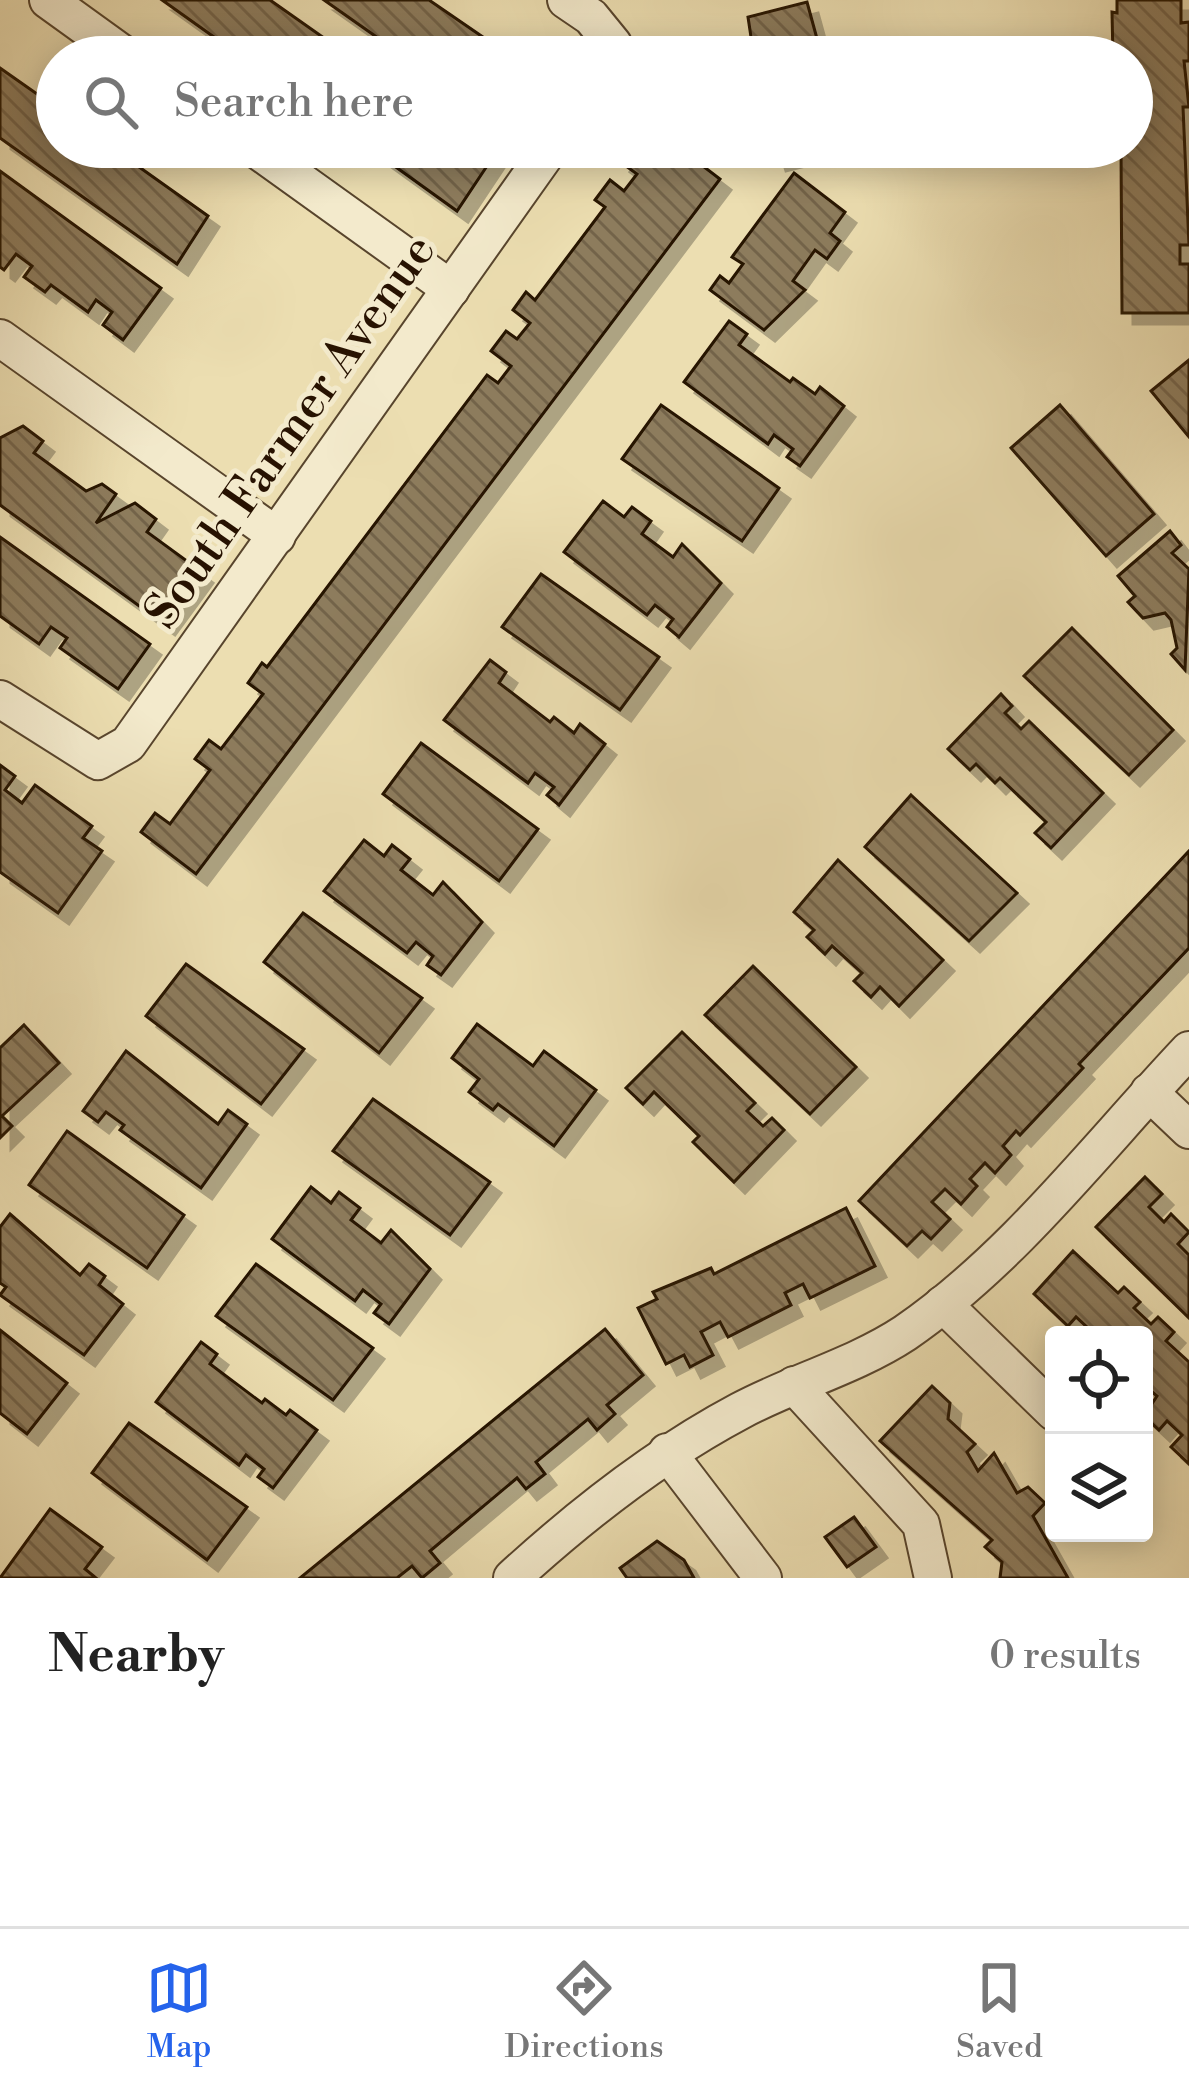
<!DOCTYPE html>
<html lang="en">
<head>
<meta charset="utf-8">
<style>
	body { margin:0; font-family:"Libre Bodoni",serif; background:#f6f6f6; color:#222 }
	.controls { position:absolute; right:36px; bottom:36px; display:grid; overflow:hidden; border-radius:12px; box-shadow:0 6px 30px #0003 }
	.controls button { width:108px; height:108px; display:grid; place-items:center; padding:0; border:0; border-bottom:3px solid #e0e0e0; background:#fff; color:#222; font:60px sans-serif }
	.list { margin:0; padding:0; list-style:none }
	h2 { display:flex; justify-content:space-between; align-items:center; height:156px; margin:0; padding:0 48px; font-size:51px }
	h2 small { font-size:39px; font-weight:400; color:#767676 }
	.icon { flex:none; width:66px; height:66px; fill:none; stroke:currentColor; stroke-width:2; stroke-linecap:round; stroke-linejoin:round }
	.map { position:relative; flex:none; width:1189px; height:1578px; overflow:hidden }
	.search { position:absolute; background:#fff; box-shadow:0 6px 30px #0003; left:36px; right:36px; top:36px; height:132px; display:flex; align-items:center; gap:30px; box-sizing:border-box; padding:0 42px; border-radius:66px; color:#767676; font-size:45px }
	.sheet { height:348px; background:#fff }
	nav { display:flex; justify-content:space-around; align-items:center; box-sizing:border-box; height:168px; border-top:3px solid #e0e0e0; background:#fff; font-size:33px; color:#767676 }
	nav a { display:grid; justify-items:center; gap:6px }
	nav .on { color:#2563eb }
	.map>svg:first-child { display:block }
	.building { fill:url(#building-back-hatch); stroke:#271201; stroke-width:3; filter:url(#shadow) }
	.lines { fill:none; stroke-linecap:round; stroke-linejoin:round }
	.minor-casing { stroke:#58452d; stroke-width:40 }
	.minor { stroke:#f3eacc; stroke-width:36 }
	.labels { text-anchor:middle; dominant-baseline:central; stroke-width:10; stroke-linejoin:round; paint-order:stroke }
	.street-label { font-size:48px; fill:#271201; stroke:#f3eacc }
</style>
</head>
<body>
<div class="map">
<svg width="1189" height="1578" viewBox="0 0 1189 1578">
	<defs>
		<pattern id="building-back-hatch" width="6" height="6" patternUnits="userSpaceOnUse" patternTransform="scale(3)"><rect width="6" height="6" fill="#8d7c5d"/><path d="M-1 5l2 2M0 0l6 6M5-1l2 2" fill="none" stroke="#73644a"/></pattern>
		<filter id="shadow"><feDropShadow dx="11" dy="11" stdDeviation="0" flood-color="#0004"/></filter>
	</defs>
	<rect width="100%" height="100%" fill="#ecdeb1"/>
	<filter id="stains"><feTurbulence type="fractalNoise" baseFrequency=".00167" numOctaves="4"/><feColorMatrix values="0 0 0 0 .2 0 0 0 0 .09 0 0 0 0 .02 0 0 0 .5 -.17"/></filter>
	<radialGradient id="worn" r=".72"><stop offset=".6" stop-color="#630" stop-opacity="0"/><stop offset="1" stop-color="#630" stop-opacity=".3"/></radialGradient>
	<g class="building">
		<path d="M162,0H270L351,57H242Z"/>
		<path d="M324,0H429L512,57H405Z"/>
		<path d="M1117,0H1181V23L1189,22V61H1184L1189,107H1183L1189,245H1180V264H1189V313H1122L1121,147H1132V57H1113L1112,12L1117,13Z"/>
		<path d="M807,2L822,57H754L748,17Z"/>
		<path d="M0,68L57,108V147H111L208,216L177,264L0,138Z"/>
		<path d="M368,147H479L493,157L457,211Z"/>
		<path d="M629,147H678L720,179L196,874L141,832L155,813L170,824L210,770L195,759L209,740L221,749L263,694L248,683L262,663L267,667L487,375L498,383L511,366L491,351L506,331L517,339L530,323L513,310L526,292L535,300L605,207L595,200L610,180L624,191L637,174L619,161Z"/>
		<path d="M771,147H826L775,160Z"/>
		<path d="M0,171L161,288L123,340L103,325L112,312L96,300L88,312L51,285L45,292L24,277L32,266L16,254L4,270L0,267Z"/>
		<path d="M794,173L845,212L830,233L840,241L827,259L815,250L793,281L805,290L764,330L710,290L720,276L729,283L743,264L732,257Z"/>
		<path d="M729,321L747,334L739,345L790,382L793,378L815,394L820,387L844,406L800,466L787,457L793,449L774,435L768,444L684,382Z"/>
		<path d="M1189,360V437L1151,391Z"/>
		<path d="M661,405L779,488L742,541L622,459Z"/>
		<path d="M1060,405L1154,514L1106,556L1011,448Z"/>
		<path d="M23,426L43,441L34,453L86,491L102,484L116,494L96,523L135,503L156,519L147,532L202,572L164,624L0,505V438Z"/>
		<path d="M603,501L624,517L632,507L651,521L642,534L673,557L682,544L721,583L679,637L667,627L673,619L655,605L647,615L564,552Z"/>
		<path d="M1170,531L1181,545L1172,553L1189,569L1185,670L1171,654L1177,648L1171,620L1165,613L1143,618L1128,602L1135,596L1118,576Z"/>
		<path d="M0,537L150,644L118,689L60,648L67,638L51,627L39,644L0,616Z"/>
		<path d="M541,574L659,657L620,710L502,627Z"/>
		<path d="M1072,628L1173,730L1129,775L1024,676Z"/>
		<path d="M490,660L506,672L499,683L550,722L554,717L574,733L580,724L605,744L559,805L547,795L554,787L535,773L528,783L444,720Z"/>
		<path d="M1001,694L1012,706L1005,713L1021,729L1029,721L1103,793L1051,848L1035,833L1046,822L1000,778L995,783L976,764L970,770L948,749Z"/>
		<path d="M421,743L538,829L499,881L383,794Z"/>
		<path d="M0,765L15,776L5,790L22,803L35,785L92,826L83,838L102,851L58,913L0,872Z"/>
		<path d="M911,795L1017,893L969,941L865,847Z"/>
		<path d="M364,840L384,856L392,845L410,859L401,870L433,895L443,882L482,922L441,975L427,965L433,956L416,942L407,953L324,891Z"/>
		<path d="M1189,851V948L1079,1064L1083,1068L1020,1135L1016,1131L1003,1146L1011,1155L995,1173L985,1163L970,1179L977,1186L961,1204L945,1189L932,1202L950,1219L931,1239L922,1231L907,1246L859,1201Z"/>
		<path d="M838,860L943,960L899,1006L880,987L871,997L854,981L862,973L832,946L825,954L807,937L814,930L794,912Z"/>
		<path d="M303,913L422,998L379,1053L264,962Z"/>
		<path d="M186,964L304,1049L261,1104L146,1016Z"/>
		<path d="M753,966L856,1067L810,1114L705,1015Z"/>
		<path d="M477,1024L533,1066L544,1051L596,1090L554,1146L498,1104L493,1110L469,1092L479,1079L452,1058Z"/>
		<path d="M24,1025L59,1063L2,1116L12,1126L0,1138V1048Z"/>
		<path d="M682,1032L755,1103L747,1111L763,1126L772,1118L784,1130L734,1182L693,1142L699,1136L654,1092L643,1104L626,1088Z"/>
		<path d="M126,1051L218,1124L228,1110L247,1124L201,1188L120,1130L124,1125L106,1112L98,1122L83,1111Z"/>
		<path d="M373,1099L490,1182L450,1235L333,1151Z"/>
		<path d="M67,1131L184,1215L147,1268L29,1185Z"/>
		<path d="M1145,1177L1162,1194L1149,1207L1164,1222L1171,1214L1189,1232L1178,1244L1189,1255V1318L1096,1227Z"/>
		<path d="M311,1187L331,1203L339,1192L360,1208L351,1220L381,1243L391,1230L430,1269L389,1324L374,1313L381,1304L363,1290L355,1301L272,1239Z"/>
		<path d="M846,1208L875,1266L810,1298L803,1284L785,1293L791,1305L728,1337L720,1322L701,1332L713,1355L690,1367L684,1355L666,1364L638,1308L657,1299L653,1292L711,1268L714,1274Z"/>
		<path d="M10,1214L80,1275L89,1264L105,1276L99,1285L123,1304L84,1355L0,1295L6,1287L0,1283V1227Z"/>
		<path d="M1073,1251L1118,1293L1124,1287L1140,1302L1134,1308L1151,1324L1158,1317L1174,1332L1166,1341L1189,1362V1464L1171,1447L1182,1435L1167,1421L1159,1430L1144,1416L1157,1396L1144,1385V1335H1086L1090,1330L1076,1317L1068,1326L1034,1294Z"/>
		<path d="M256,1264L373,1348L333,1400L216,1316Z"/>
		<path d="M605,1329L643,1375L607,1405L615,1414L597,1430L588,1419L536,1462L545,1474L526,1489L517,1478L430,1551L440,1563L422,1578L412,1566L397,1578H300Z"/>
		<path d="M0,1330L67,1383L27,1434L0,1413Z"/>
		<path d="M201,1342L217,1354L210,1364L262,1403L265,1399L286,1415L290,1410L317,1430L273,1488L258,1477L264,1469L246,1455L239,1465L156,1402Z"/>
		<path d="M932,1386L950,1403L948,1419L975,1444L967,1452L978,1471L994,1453L1017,1493L1028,1487L1045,1503L1033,1516L1068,1578H1000L1002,1562L985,1547L992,1540L880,1441Z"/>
		<path d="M129,1423L247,1507L207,1560L92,1473Z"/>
		<path d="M50,1509L102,1547L85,1569L96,1578H0Z"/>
		<path d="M854,1517L876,1547L847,1567L825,1537Z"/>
		<path d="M657,1541L684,1560L694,1578H627L620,1568Z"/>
	</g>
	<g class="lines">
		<defs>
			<g id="minor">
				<path d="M48,0L127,57"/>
				<path d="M566,0L591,17L613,44L609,57"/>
				<path d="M253,147L451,289"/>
				<path d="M0,338L277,536"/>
				<path d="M0,699L98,761L128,744L551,147"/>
				<path d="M1149,1092L1189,1130"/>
				<path d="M943,1304L1054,1412"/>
				<path d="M794,1385L921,1524L933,1578"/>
				<path d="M667,1452L763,1578"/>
				<path d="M512,1578C581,1515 657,1455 740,1411C792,1383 855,1366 905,1333C1014,1258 1099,1145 1189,1050"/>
			</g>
		</defs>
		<use href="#minor" class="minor-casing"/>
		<use href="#minor" class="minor"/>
	</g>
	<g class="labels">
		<g class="street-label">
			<text transform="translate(291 432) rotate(-55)">South Farmer Avenue</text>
		</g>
	</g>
	<rect width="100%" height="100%" filter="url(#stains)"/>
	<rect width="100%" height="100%" fill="url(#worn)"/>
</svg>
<div class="controls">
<button><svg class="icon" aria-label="locate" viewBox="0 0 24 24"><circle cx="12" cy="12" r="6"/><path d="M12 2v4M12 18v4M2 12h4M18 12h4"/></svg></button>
<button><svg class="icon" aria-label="layers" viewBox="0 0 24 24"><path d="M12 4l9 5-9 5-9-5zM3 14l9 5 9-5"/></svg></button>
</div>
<div class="search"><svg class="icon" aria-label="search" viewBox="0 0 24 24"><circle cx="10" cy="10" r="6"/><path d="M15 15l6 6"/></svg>Search here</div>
</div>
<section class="sheet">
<h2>Nearby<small>0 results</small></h2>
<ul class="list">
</ul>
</section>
<nav>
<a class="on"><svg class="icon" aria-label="map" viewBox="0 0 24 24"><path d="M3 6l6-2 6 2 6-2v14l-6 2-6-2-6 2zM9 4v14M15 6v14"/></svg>Map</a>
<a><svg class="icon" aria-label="directions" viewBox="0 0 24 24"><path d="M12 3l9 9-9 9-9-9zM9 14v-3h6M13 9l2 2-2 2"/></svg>Directions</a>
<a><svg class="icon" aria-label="saved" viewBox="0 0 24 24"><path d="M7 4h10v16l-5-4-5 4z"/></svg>Saved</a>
</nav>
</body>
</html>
